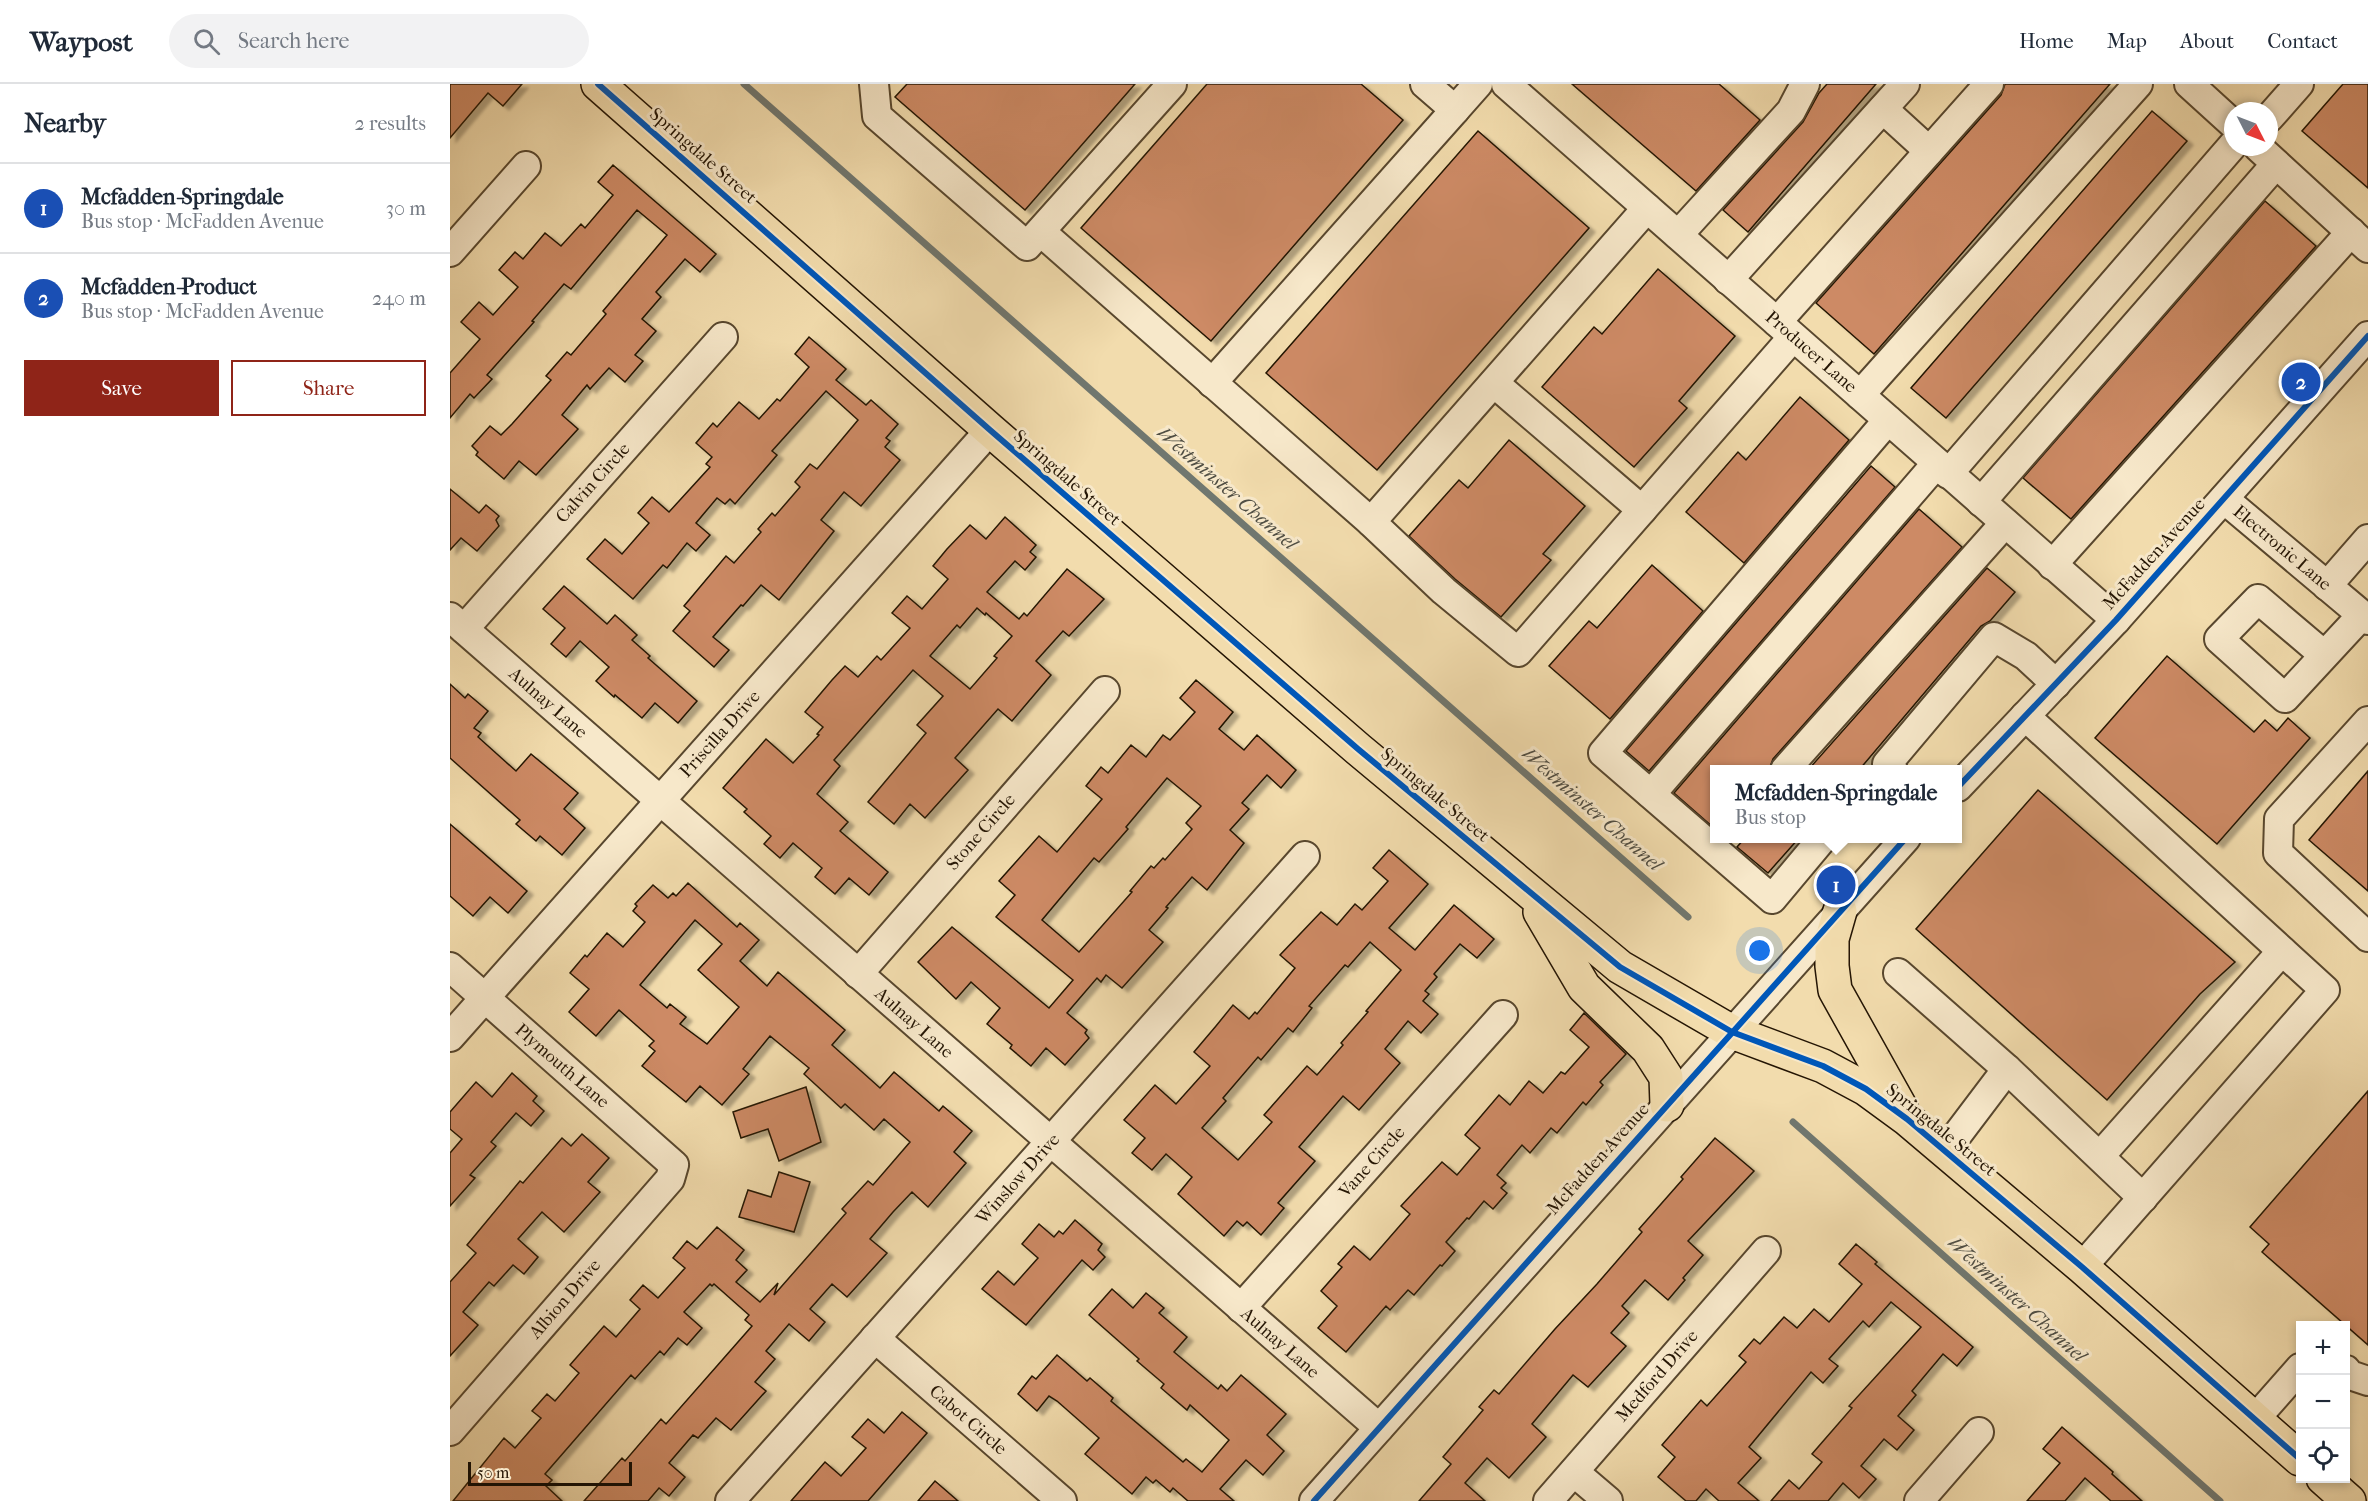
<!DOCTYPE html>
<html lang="en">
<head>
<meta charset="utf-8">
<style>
	body { margin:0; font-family:"IM FELL French Canon",serif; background:#f2f2f3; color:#1f2937 }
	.controls { position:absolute; right:18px; bottom:18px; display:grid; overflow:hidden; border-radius:0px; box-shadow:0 3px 9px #0003 }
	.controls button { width:54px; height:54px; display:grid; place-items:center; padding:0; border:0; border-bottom:2px solid #e0e1e3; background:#fff; color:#1f2937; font:30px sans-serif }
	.compass { position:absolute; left:1774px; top:18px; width:54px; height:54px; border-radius:50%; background:#fff; box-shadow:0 3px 9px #0003; rotate:132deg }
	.scale { position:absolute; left:18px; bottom:15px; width:164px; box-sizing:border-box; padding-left:6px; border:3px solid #241504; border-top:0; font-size:16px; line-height:21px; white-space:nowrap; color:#241504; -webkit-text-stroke:4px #f7e8ca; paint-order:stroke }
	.you { position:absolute; left:1310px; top:867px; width:21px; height:21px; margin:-15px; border:4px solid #fff; border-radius:50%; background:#1a73e8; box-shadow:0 0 0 9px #1a73e833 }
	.badge { display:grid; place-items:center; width:39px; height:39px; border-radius:50%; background:#8f2418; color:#fff; font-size:20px; font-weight:700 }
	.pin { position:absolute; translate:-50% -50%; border:3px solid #fff; box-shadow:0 2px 6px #0006 }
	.popup { position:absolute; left:1260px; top:681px; width:252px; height:78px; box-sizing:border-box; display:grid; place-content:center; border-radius:0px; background:#fff; filter:drop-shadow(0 2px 4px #0005); font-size:20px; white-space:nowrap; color:#747a83 }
	.popup b { font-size:22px; color:#1f2937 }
	.popup::after { content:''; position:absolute; left:50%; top:100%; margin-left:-12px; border:12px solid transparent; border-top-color:#fff }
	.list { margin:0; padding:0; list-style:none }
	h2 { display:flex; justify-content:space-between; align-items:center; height:78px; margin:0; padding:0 24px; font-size:26px }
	h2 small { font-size:20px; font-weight:400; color:#747a83 }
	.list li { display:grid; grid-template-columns:39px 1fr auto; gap:18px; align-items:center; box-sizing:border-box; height:90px; padding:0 24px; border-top:2px solid #e0e1e3 }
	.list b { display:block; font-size:22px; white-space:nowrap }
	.list p { margin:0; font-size:20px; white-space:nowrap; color:#747a83 }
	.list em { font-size:20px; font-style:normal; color:#747a83 }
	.actions { display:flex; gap:12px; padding:18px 24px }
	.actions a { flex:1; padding:14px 0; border:2px solid #8f2418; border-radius:0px; text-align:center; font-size:21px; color:#8f2418 }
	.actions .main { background:#8f2418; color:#fff }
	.icon { flex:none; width:33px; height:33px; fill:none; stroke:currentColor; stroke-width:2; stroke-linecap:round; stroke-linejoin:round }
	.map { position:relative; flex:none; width:1918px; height:1417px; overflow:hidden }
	header { display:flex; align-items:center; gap:36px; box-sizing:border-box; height:84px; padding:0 30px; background:#fff; border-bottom:2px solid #e0e1e3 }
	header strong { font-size:28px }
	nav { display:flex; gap:33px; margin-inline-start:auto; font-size:21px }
	.search { width:420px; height:54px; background:#f2f2f3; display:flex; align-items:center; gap:15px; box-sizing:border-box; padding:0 21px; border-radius:33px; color:#747a83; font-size:22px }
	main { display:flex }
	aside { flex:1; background:#fff }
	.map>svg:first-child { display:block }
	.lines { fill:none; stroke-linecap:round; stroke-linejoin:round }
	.stream { stroke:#70776f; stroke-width:7 }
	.building { fill:#cd8a65; stroke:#241504; stroke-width:1.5; fill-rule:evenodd; filter:url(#shadow) }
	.minor-casing { stroke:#58472e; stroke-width:32 }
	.major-casing { stroke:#241504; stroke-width:36 }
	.minor { stroke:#f7e8ca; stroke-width:28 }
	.major { stroke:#f2dcad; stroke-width:33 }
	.cycleway-casing { stroke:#f7e8ca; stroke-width:10 }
	.cycleway { stroke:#0057b8; stroke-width:6 }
	.labels { text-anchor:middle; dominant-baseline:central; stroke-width:6; stroke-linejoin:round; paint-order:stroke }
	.street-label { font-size:18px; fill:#241504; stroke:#f7e8ca }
	.water-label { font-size:20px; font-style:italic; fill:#504e43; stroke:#f7e8ca }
</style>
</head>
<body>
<header>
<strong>Waypost</strong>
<div class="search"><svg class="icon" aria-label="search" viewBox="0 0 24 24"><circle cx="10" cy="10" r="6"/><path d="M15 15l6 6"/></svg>Search here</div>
<nav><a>Home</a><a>Map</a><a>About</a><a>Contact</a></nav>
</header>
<main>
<aside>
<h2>Nearby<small>2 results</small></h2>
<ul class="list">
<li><span class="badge" style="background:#1a4fb4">1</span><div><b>Mcfadden-Springdale</b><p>Bus stop · McFadden Avenue</p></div><em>30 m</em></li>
<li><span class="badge" style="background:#1a4fb4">2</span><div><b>Mcfadden-Product</b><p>Bus stop · McFadden Avenue</p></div><em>240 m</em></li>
</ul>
<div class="actions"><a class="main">Save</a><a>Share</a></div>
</aside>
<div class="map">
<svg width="1918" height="1417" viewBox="0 0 1918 1417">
	<defs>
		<filter id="shadow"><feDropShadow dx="6" dy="4" stdDeviation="1.5" flood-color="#0004"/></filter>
	</defs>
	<rect width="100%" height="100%" fill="#f2dcad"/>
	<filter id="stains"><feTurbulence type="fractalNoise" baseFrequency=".00333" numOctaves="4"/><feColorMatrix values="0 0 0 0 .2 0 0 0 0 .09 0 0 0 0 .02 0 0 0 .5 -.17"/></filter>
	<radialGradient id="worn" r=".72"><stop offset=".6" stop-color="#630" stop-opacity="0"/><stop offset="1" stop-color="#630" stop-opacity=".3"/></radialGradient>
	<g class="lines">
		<g class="stream">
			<path d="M294,0L1238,833"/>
			<path d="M1343,1038L1770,1417"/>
		</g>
	</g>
	<g class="building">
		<path d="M0,0H72L53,22L38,9L0,54Z"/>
		<path d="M457,0H685L575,126L445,13Z"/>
		<path d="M757,0H911L953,36L761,257L631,144Z"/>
		<path d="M1122,0H1269L1310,36L1246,107Z"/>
		<path d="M1377,0H1426L1298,148L1273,126L1353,38L1369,9Z"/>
		<path d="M1555,0H1660L1424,270L1366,219L1551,11Z"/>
		<path d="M1893,0H1918V104L1852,47Z"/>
		<path d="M1702,27L1737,57L1496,334L1461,304Z"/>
		<path d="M1028,47L1139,144L927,386L816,289Z"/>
		<path d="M163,81L266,170L250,188L235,175L206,208L211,213L192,235L206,247L185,271L193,277L175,298L159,284L140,305L137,301L112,331L128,345L86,391L69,377L54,395L26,371L28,368L22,362L40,342L51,351L62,340L101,296L96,292L117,268L121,271L156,230L153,227L217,151L187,126L121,205L114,200L82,237L84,238L37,291L42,295L24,314L20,310L0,334V289L30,255L11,238L29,218L43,231L68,203L49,186L65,168L73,175L95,149L111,162L131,140L135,144L163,111L148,98Z"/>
		<path d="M1815,117L1866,162L1621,435L1573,394Z"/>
		<path d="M1208,185L1285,252L1229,317L1237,324L1184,383L1092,303L1144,243L1152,250Z"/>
		<path d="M359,253L396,285L386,296L416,321L421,316L448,340L436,354L440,357L435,363L450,376L411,422L394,408L371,436L384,447L329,516L311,501L293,522L291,521L263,553L279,566L264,583L223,547L240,527L234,522L276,472L284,479L311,448L308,445L322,429L325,432L350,403L345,398L360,380L367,385L408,336L376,307L322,367L327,371L285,420L280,415L275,420L267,414L246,439L260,451L246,467L237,459L217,484L213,481L183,515L137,475L155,455L172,470L199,439L188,429L202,413L219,428L260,383L256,380L262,373L246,359L263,339L267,343L289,318L309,335L327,315L330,317L359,283L345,270Z"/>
		<path d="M1350,313L1399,356L1294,479L1236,428L1288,368L1296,376Z"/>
		<path d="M1059,356L1135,422L1093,470L1101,476L1051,533L1005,495L959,452L1009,396L1018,404Z"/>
		<path d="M1421,382L1445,403L1199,687L1176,667Z"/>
		<path d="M0,405L29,429L36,421L49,432L46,436L49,442L27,467L11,454L0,466Z"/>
		<path d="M1469,425L1512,463L1323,675L1319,686H1264V744L1224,709Z"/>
		<path d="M555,433L586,461L580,468L586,473L575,486L565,477L537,508L569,535L574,529L577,532L617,485L654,515L619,552L613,547L586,577L601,591L562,637L548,625L505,674L518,686L475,734L460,720L444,740L418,718L476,649L467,641L493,612L463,586L384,676L390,682L367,710L398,738L390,747L438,788L419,811L399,794L385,810L365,793L372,784L343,759L330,774L314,760L321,752L294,728L297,725L273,704L316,655L343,679L369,651L367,650L373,643L355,628L382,596L395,582L408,593L427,572L431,576L460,544L442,529L457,512L472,525L498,495L483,482L497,465L520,441L536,455ZM527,524L535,531L536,529L562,552L544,572L547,574L520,605L480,572L507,541L510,544Z"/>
		<path d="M1202,481L1253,527L1160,635L1099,582L1139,537L1147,544Z"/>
		<path d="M1537,484L1565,508L1540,537L1531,542L1409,686H1358Z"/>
		<path d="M114,502L157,540L165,531L187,551L182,556L200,572L198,574L247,617L228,639L205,619L192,634L165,611L164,613L146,597L159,583L130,557L116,573L101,560L115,544L93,525Z"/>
		<path d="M1717,572L1804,648L1815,636L1827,647L1838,634L1860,654L1767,760L1645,654Z"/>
		<path d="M746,596L783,628L769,645L794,666L807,651L846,686L831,704L817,691L792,719L799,725L780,746L794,759L757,806L742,793L716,823L718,824L699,846L713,858L672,904L656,891L651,898L647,894L617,929L637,946L635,949L639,954L615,981L596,964L581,982L560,964L562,961L537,940L550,924L521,898L506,915L468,878L502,843L599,924L623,896L546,833L565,811L549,797L589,752L607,768L652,715L636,702L651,683L658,689L681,661L696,673L713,651L720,656L745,628L730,614ZM717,694L751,722L736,739L742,745L715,776L713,774L704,784L701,782L680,807L682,808L629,868L592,836L644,774L649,778L664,761L678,745L676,743Z"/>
		<path d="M0,600L15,614L18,610L38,627L24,644L31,649L28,653L66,687L81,670L128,709L114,725L135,744L112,771L90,752L86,757L66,740L70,736L0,674Z"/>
		<path d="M1918,687V807L1859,756Z"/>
		<path d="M1588,706L1785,878L1750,910L1657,1016L1466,845Z"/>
		<path d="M0,740L77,807L58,829L40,813L23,832L0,812Z"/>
		<path d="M1295,754H1349L1318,789L1287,763Z"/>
		<path d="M939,766L978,800L939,844L965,866L1004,821L1044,855L1027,874L1010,860L984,890L987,893L975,907L979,910L973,917L988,930L971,949L958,937L935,965L950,979L909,1026L893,1012L849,1063L865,1077L828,1119L834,1124L811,1151L797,1138L793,1142L787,1137L774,1152L728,1110L742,1093L716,1070L702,1086L682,1069L695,1054L674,1036L705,1001L726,1020L760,982L744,968L766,942L783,921L799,935L805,928L807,930L845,884L830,871L871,828L887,841L905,820L912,826L938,797L923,784ZM920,858L951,886L916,927L918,928L891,959L893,961L867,991L857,982L814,1031L822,1038L788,1076L752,1044L776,1017L773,1014L808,973L811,976L838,944L843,948L862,924L859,922L895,881L898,883Z"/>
		<path d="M238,799L287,843L290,839L309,856L290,877L317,902L328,888L395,946L382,961L430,1004L444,988L489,1027L493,1022L522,1047L504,1068L516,1079L478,1123L462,1108L443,1128L420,1155L437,1169L397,1213L382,1200L360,1225L375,1238L359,1257L339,1240L316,1267L325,1275L305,1298L316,1307L281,1346L266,1334L248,1354L243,1351L219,1379L235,1393L219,1412L209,1404L198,1417H134L172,1374L175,1377L211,1335L216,1340L302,1242L295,1236L299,1231L264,1200L262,1202L260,1200L234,1228L252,1244L237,1261L228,1254L214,1271L210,1267L185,1295L181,1291L95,1390L102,1396L96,1402L112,1417H3L54,1354L65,1364L91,1334L82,1327L97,1310L105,1317L129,1289L120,1281L154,1242L166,1253L190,1225L180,1216L193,1201L208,1214L235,1184L223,1174L237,1157L247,1165L267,1143L294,1166L286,1176L297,1186L286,1198L310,1218L328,1199L324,1211L396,1129L392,1125L418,1097L423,1101L460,1058L434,1035L424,1046L395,1020L391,1024L354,990L359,984L320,952L293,985L299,990L272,1021L250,1002L236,1018L192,982L205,967L199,962L204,957L169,926L146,952L119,928L139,905L120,889L135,871L137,873L157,849L173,863L195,838L183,827L187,822L185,820L203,801L218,814L223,809L226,812ZM245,836L272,860L248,886L289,923L257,960L230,940L236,933L220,920L217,924L190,901Z"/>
		<path d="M1134,929L1176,970L1150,998L1153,1001L1136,1021L1133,1018L1107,1049L1101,1044L1080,1069L1072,1061L1047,1091L1056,1099L1051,1104L1057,1109L1043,1125L1034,1117L1019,1135L1017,1134L996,1158L1005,1167L992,1182L990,1181L964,1211L958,1206L940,1226L936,1222L896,1268L868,1244L887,1222L871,1207L892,1183L888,1180L904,1162L920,1176L960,1130L951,1122L992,1078L1007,1091L1030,1064L1015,1051L1049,1011L1060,1021L1079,997L1093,1009L1111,988L1115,990L1139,963L1120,946Z"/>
		<path d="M62,989L87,1012L83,1017L94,1027L81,1042L66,1029L41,1058L46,1062L20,1091L25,1094L0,1122V1069L12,1055L0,1045V1028L26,998L42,1013Z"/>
		<path d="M356,1003L371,1058L329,1077L318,1045L291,1054L283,1028Z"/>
		<path d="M1918,1007V1261L1812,1168L1819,1160L1800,1143Z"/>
		<path d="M132,1050L159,1074L138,1098L150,1108L114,1148L92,1128L68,1155L88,1173L74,1190L63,1181L44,1202L39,1198L13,1228L28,1241L0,1272V1198L26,1169L17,1161L70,1097L73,1099L112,1054L121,1062Z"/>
		<path d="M1265,1054L1304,1087L1238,1157L1253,1171L1233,1194L1235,1196L1218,1216L1195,1196L1172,1222L1179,1229L1161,1249L1176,1262L1138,1303L1123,1291L1082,1340L1096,1353L1059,1394L1037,1374L1015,1399L1035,1417H969L1001,1380L993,1373L1033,1326L1029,1323L1044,1306L1049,1310L1105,1245L1147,1200L1192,1148L1189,1145L1233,1095L1231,1093Z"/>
		<path d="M329,1088L360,1098L344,1148L289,1133L298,1106L321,1113Z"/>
		<path d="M625,1136L652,1160L648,1166L655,1173L643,1186L632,1176L576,1241L532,1205L548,1187L564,1201L588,1174L572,1160L589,1140L604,1153L609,1147L613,1150Z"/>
		<path d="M1406,1160L1427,1178L1425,1180L1523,1263L1507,1282L1493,1270L1462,1307L1466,1311L1448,1332L1464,1346L1447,1366L1434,1355L1411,1382L1426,1395L1409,1414L1393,1399L1378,1417H1321L1339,1396L1349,1405L1372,1378L1362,1370L1402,1324L1399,1322L1471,1243L1441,1218L1419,1243L1413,1237L1379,1275L1388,1282L1373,1299L1361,1288L1299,1363L1311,1374L1288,1399L1309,1417H1269L1256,1405L1246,1417H1236L1208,1393L1225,1373L1212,1361L1251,1316L1257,1322L1296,1278L1289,1272L1304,1255L1310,1260L1334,1233L1347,1244L1364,1225L1379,1238L1412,1200L1389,1180Z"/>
		<path d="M662,1205L683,1224L696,1209L714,1224L709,1229L737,1253L724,1268L768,1305L771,1301L777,1307L791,1291L836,1330L817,1351L834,1367L813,1391L796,1376L770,1405L784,1417H738L723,1404L720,1408L706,1396L703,1399L696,1393L682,1410L635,1370L649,1354L607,1317L599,1312L587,1327L568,1310L582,1292L586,1295L607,1271L637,1297L640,1294L663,1314L661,1317L733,1378L736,1375L752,1388L779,1356L740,1321L737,1326L711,1304L714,1300L687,1277L689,1275L639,1231Z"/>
		<path d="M452,1328L477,1349L418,1417H341L375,1378L391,1392L416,1364L402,1353L418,1335L434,1349Z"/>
		<path d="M1612,1343L1663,1388L1662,1390L1692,1417H1661L1635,1394L1615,1417H1577L1610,1379L1593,1365Z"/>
		<path d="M485,1397L508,1417H468Z"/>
	</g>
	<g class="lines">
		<defs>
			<g id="minor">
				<path d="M424,0L427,32L577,162L722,0"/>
				<path d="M975,0L1005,26L1028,0"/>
				<path d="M1056,0L1666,536"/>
				<path d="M1739,0L1783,40"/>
				<path d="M1433,25L1479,67"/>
				<path d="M1819,34L1849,0"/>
				<path d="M1808,63L1918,164"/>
				<path d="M1197,124L921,438L994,507L1068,568L1343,253"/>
				<path d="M591,148L921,438"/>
				<path d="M1228,151L1341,27L1355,0"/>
				<path d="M0,168L76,82"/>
				<path d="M1278,196L1455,0"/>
				<path d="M1327,238L1539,0"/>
				<path d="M762,299L1005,26"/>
				<path d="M1044,299L1192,426"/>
				<path d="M1410,311L1688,0"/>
				<path d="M1498,390L1783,61"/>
				<path d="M1774,415L1918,536"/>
				<path d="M1531,418L1826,80"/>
				<path d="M1602,481L1901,148"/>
				<path d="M1877,502L1918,455"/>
				<path d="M0,533L929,1344"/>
				<path d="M14,545L273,253"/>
				<path d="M1874,571L1808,515L1769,555L1835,614L1912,531"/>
				<path d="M1575,632L1875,906L1632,1183"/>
				<path d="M1918,637L1829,735L1828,769L1918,853"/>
				<path d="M1335,686L1555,439"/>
				<path d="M1443,686L1437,680L1544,553L1576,572L1606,600"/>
				<path d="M1508,703L1666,536L1918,252"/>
				<path d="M1201,710L1487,379"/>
				<path d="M1373,754L1322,815L1153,669L1438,336"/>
				<path d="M0,883L224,1081L220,1095L0,1347"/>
				<path d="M1448,889L1557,985L1693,1114"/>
				<path d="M408,890L655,607"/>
				<path d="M0,953L540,346"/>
				<path d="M1495,1067L1557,985"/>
				<path d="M1650,1072L1832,867"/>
				<path d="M791,1224L1053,931"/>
				<path d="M425,1254L612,1417"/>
				<path d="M1896,1286L1900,1291L1918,1297"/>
				<path d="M1805,1335L1850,1284"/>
				<path d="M1124,1388L1158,1417"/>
				<path d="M280,1417L855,772"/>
				<path d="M864,1417L1456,754"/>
				<path d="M1098,1417L1316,1167"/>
				<path d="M1469,1417L1529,1348"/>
			</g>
			<g id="major">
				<path d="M148,0L540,346L908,665L1170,883L1282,948L1373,982L1416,1005L1457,1035L1632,1183L1850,1375"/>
				<path d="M1390,827L1382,855V882L1385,906L1452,1026"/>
				<path d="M1090,828L1134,903L1198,965L1216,993L1217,1021"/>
				<path d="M1873,1394L1899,1417"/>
			</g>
		</defs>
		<use href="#minor" class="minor-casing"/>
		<use href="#major" class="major-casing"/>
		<use href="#minor" class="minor"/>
		<use href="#major" class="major"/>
		<defs>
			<g id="cycleway">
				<path d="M148,0L540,346L908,665L1170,883L1282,948L1373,982L1416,1005L1457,1035L1632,1183L1850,1375"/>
				<path d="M1508,703L1666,536L1918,252"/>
				<path d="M864,1417L1456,754"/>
			</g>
		</defs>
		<use href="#cycleway" class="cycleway-casing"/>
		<use href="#cycleway" class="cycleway"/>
	</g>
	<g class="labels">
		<g class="street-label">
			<text transform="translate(253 72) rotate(41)">Springdale Street</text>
			<text transform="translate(1361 268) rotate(41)">Producer Lane</text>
			<text transform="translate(617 394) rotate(41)">Springdale Street</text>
			<text transform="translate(143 399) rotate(-48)">Calvin Circle</text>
			<text transform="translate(1832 464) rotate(40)">Electronic Lane</text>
			<text transform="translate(1704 470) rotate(-48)">McFadden Avenue</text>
			<text transform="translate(98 619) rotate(41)">Aulnay Lane</text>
			<text transform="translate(270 650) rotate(-48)">Priscilla Drive</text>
			<text transform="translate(985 711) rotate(40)">Springdale Street</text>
			<text transform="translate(531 748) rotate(-49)">Stone Circle</text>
			<text transform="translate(464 939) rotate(41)">Aulnay Lane</text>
			<text transform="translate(112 982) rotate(41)">Plymouth Lane</text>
			<text transform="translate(1491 1046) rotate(39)">Springdale Street</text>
			<text transform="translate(1148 1075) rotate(-48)">McFadden Avenue</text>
			<text transform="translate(922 1078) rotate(-48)">Vane Circle</text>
			<text transform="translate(568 1095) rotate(-48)">Winslow Drive</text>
			<text transform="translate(115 1215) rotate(-49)">Albion Drive</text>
			<text transform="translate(830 1259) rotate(41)">Aulnay Lane</text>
			<text transform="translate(1207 1292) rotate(-49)">Medford Drive</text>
			<text transform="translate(518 1336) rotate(41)">Cabot Circle</text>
		</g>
		<g class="water-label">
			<text transform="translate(777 404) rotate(41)">Westminster Channel</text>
			<text transform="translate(1142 725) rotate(41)">Westminster Channel</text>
			<text transform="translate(1567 1215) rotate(42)">Westminster Channel</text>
		</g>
	</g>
	<rect width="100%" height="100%" filter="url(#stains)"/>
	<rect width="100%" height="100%" fill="url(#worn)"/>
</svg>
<div class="controls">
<button>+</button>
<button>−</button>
<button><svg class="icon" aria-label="locate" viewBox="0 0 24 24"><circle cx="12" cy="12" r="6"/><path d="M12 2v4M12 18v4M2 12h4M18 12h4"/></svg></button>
</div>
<svg class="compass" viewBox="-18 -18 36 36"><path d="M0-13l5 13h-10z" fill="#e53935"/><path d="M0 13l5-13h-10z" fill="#747a83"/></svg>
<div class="scale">50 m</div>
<div class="you"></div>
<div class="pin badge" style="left:1386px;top:801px;background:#1a4fb4">1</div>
<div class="popup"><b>Mcfadden-Springdale</b>Bus stop</div>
<div class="pin badge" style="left:1851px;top:298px;background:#1a4fb4">2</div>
</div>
</main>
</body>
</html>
